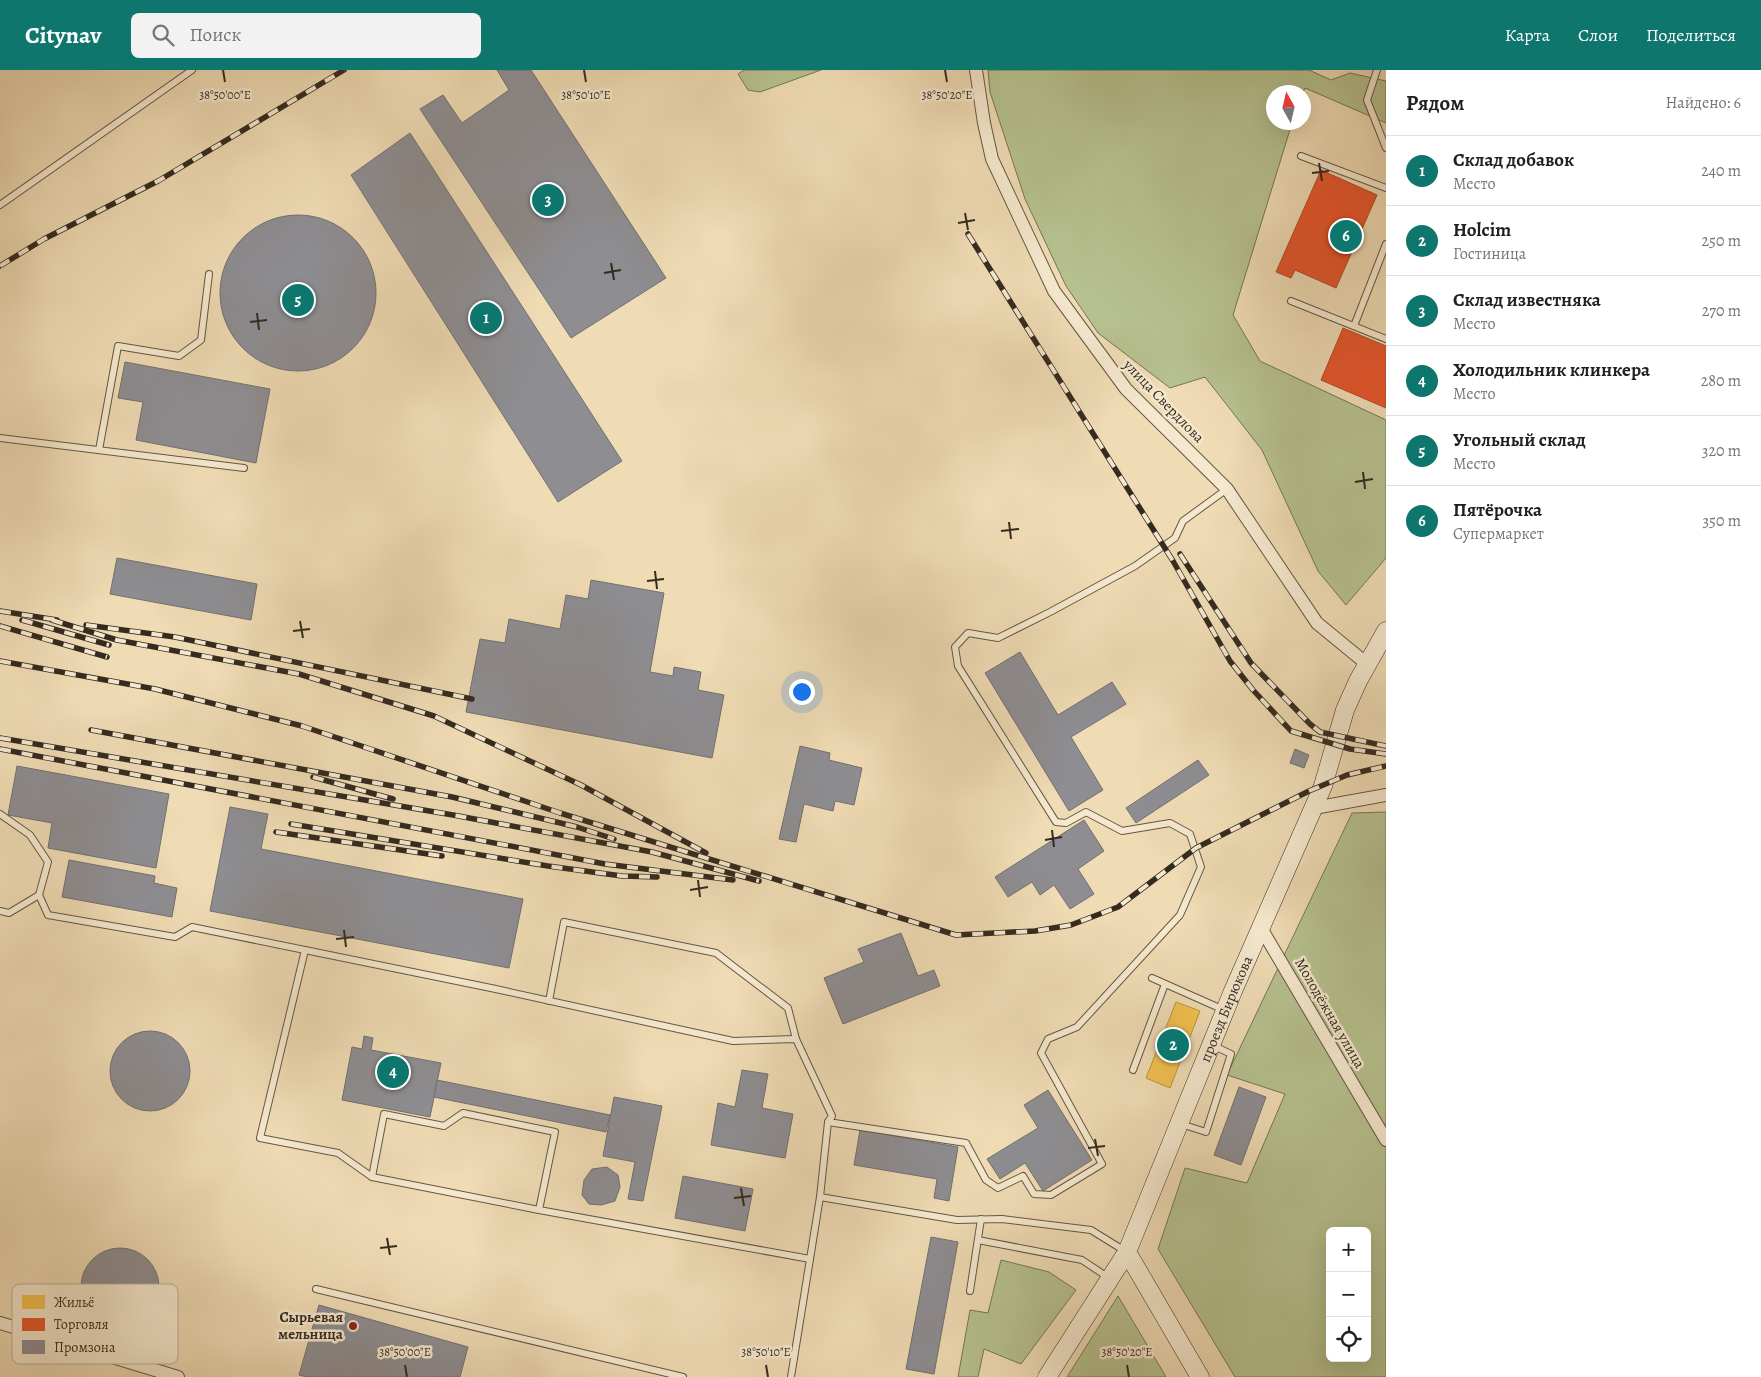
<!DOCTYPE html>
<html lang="ru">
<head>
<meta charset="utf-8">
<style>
	body { margin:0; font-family:Alegreya,serif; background:#f2f2f2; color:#202124 }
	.controls { position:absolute; right:15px; bottom:15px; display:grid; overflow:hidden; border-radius:8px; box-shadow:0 5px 20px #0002 }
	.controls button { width:45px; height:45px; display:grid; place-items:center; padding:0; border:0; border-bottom:1px solid #e0e0e0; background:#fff; color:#202124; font:25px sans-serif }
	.compass { position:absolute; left:1266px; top:15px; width:45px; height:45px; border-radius:50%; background:#fff; box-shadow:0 5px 20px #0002; rotate:352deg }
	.you { position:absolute; left:801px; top:621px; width:18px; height:18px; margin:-12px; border:4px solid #fff; border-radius:50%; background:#1a73e8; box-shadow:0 0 0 8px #1a73e833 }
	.badge { display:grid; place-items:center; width:32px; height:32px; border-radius:50%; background:#0f766e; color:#fff; font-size:16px; font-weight:700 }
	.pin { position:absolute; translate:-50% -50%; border:2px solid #fff; box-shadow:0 1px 5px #0006 }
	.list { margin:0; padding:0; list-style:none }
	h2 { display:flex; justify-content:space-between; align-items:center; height:65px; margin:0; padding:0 20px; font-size:21px }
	h2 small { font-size:16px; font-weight:400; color:#757577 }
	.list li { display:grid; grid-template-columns:32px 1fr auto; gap:15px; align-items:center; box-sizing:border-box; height:70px; padding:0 20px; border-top:1px solid #e0e0e0 }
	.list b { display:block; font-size:19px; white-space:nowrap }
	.list p { margin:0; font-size:16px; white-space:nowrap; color:#757577 }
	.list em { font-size:16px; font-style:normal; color:#757577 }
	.icon { flex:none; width:28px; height:28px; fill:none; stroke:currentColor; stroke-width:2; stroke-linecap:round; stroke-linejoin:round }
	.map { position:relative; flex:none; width:1386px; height:1307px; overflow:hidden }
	header { display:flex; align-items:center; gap:30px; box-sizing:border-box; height:70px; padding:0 25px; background:#0f766e; color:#fff }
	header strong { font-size:24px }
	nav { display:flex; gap:28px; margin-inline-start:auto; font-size:18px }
	.search { width:350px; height:45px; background:#f2f2f2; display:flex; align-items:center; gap:12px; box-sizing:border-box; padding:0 18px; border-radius:8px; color:#757577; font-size:19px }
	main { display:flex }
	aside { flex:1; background:#fff }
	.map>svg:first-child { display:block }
	.green { fill:#b6c18f; stroke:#757658; fill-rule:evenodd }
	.homes { fill:#f2c14e; stroke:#b99440 }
	.shops { fill:#e4572e; stroke:#af4a2a }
	.industry { fill:#8d8d92; stroke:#727070 }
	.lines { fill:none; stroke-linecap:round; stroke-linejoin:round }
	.lane-casing { stroke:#635745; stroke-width:8 }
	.street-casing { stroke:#635745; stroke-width:14 }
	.secondary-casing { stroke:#342b20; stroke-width:19 }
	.lane { stroke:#f5e8ce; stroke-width:6 }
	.street { stroke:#f5e8ce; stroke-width:12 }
	.secondary { stroke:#f5e8ce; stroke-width:18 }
	.rail-casing { stroke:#342b20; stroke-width:5.5 }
	.rail { stroke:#f5e8ce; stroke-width:4; stroke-dasharray:11; stroke-linecap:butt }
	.ticks { fill:none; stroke:#342b20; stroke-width:2 }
	.poi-dot { fill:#8f2418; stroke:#f5e8ce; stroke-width:2 }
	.labels { text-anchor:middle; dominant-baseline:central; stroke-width:5; stroke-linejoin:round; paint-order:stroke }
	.street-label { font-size:15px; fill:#342b20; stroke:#f5e8ce }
	.poi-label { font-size:15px; font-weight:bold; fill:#342b20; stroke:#f5e8ce; text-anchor:end }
	.key { fill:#f5e8ce; stroke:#bbaf9a; stroke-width:1 }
	.key-label { font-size:14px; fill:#342b20 }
	.ticks-label { font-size:12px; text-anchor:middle; fill:#342b20; stroke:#f5e8ce; stroke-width:5; stroke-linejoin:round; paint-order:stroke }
</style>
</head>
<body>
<header>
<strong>Citynav</strong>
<div class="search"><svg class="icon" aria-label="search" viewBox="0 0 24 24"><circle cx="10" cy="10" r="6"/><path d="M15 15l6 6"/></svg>Поиск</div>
<nav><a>Карта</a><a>Слои</a><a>Поделиться</a></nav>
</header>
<main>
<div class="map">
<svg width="1386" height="1307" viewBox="0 0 1386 1307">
	<rect width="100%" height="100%" fill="#efdbb4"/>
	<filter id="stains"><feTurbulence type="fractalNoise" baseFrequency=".004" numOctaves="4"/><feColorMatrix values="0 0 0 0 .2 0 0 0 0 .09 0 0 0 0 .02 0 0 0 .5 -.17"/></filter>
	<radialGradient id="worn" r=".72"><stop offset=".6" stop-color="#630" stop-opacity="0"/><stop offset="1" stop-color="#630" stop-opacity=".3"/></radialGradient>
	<g class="green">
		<path d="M744,0H821L760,22L748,20L738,4Z"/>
		<path d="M988,0H1309L1331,10L1350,3L1386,11V53L1305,18L1303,22H1274V52L1292,53L1233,245L1260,291L1386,350V488L1346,535L1318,501L1262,380L1205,307L1170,318L1098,263L1066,216L1025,129L990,22Z"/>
		<path d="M1386,742V1307H1235L1158,1179L1185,1098L1247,1113L1285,1024L1227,1005L1352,743ZM1330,1161H1367V1288H1330Z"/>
		<path d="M1001,1190L1049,1202L1076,1220L1021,1294L984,1279L978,1307H958L970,1240L988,1243Z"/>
		<path d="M1118,1226L1166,1307H1067Z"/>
	</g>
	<path class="homes" d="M1176,932L1200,941L1170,1018L1146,1008Z"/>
	<g class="shops">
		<path d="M1321,100L1377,125L1336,218L1295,200L1291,208L1276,202Z"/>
		<path d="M1343,258L1386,276V338L1321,310Z"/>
	</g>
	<g class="industry">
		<path d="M497,0H531L666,208L571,268L420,39L443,25L462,53L509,20Z"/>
		<path d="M410,63L622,391L558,432L351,105Z"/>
		<circle cx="298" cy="223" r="78"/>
		<path d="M125,292L270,319L256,393L136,370L143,332L118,328Z"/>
		<path d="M117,488L257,514L251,550L110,524Z"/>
		<path d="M591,510L664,523L650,602L673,606L674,597L701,602L698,620L724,625L712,688L466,642L480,569L505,573L509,549L560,559L566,525L588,529Z"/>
		<path d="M1020,582L1058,645L1112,612L1126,634L1071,667L1103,720L1069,741L985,603Z"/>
		<path d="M800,676L830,683L829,690L862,698L854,735L835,731L833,741L804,734L796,772L779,769Z"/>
		<path d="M1295,679L1309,685L1304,698L1290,693Z"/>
		<path d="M1198,690L1209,705L1136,753L1126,738Z"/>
		<path d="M17,696L169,724L156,798L48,778L52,753L8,745Z"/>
		<path d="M230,737L268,744L261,779L523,829L509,898L210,841Z"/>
		<path d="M1084,750L1104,781L1078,799L1094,824L1070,839L1054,815L1040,825L1032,812L1008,827L995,807Z"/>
		<path d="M69,790L155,806L154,813L177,818L172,847L62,827Z"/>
		<path d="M901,863L918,906L934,900L940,916L843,954L824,908L864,892L858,879Z"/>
		<circle cx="150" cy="1001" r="40"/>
		<path d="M364,966L373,968L371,980L441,993L430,1047L342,1030L352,977L362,979Z"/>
		<path d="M742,1000L768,1004L762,1038L793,1044L785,1088L711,1075L718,1033L735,1037Z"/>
		<path d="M437,1010L610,1045L606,1062L434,1027Z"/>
		<path d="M1239,1017L1266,1027L1241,1095L1214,1085Z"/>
		<path d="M1048,1020L1092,1090L1043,1121L1025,1093L1000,1109L987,1089L1038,1058L1024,1035Z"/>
		<path d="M614,1027L662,1036L643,1131L628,1129L635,1092L603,1086Z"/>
		<path d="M860,1060L958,1077L949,1131L934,1128L937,1109L854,1095Z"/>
		<path d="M607,1097L618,1105L620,1117L615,1131L601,1135L589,1134L582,1125L584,1110L592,1099Z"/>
		<path d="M683,1106L753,1119L745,1161L675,1148Z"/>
		<path d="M931,1167L958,1172L934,1304L906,1299Z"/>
		<circle cx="120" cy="1217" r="39"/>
		<path d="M319,1235L468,1277L460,1307H307L299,1305Z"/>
	</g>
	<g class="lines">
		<defs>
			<g id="lane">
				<path d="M1377,0L1367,30L1386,78"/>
				<path d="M1301,86L1386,118"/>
				<path d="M0,135L192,0"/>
				<path d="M1291,231L1386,269"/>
				<path d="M1354,256L1386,174"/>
				<path d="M0,368L244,398"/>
				<path d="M99,380L118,276L179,286L201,270L209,204"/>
				<path d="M0,744L30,765L48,792L39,825L9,843L0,841"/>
				<path d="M39,825L48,845L175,867L192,857L491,918L733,971L796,969L832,1046L828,1052L820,1127L791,1307"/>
				<path d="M305,880L260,1068L338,1083L372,1107L539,1140L810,1189"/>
				<path d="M1152,908L1224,940"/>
				<path d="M549,931L564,852L716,883L788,938L796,969"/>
				<path d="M1133,1000L1165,914"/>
				<path d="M828,1052L966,1073L986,1110L998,1118L1023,1106L1034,1124L1051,1125L1102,1094L1041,983L1048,969L1077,957L1180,845L1201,797L1190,764L1170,753L1122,761L1086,742L1066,753L1056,752L958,596L955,577L968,563L998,568L1050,542L1135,496L1175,468L1183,451L1227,419"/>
				<path d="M1181,1054L1206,1062L1231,984L1212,975"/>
				<path d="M372,1107L384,1044L444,1056L463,1043L555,1062L539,1140"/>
				<path d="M820,1127L957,1150L1002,1149L1091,1160L1125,1181"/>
				<path d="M978,1170L1082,1190L1109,1208"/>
				<path d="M316,1219L683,1307"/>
				<path d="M970,1221L981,1149"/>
			</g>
			<g id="street">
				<path d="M976,0L984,53L992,89L1054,221L1126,319L1227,419L1317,553L1367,594"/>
				<path d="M1314,738L1386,725"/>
				<path d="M1261,858L1386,1070"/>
				<path d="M0,1253L178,1307"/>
			</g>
			<g id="secondary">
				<path d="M1127,1182L1200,1307"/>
				<path id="s1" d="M1047,1307L1127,1182L1233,921L1323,716L1345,640L1358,611L1386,561"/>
			</g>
		</defs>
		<use href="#lane" class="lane-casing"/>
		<use href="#street" class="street-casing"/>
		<use href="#secondary" class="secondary-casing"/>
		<use href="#lane" class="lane"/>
		<use href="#street" class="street"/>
		<use href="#secondary" class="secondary"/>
		<defs>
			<g id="rail">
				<path d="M968,164L1173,491L1230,591L1253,620L1291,661L1350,679L1386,684"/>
				<path d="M0,196L44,169L158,111L344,0"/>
				<path d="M1180,484L1251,593L1310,654L1320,662L1386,676"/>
				<path d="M0,541L57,550"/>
				<path d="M22,550L109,575"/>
				<path d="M52,550L117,570L299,604L434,646L581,715L706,783"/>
				<path d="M86,555L175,567L472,629"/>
				<path d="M0,556L107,587"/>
				<path d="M0,591L155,619L302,656L560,743L956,865L1035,861L1071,855L1118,837L1196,778L1309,721L1347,705L1386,696"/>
				<path d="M91,660L452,727L577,757L614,769"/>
				<path d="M0,668L453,745L652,782L759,811"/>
				<path d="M0,679L605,794L733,810"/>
				<path d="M313,707L393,729"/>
				<path d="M291,754L548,796L622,806L657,807"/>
				<path d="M276,762L442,786"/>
			</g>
		</defs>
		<use href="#rail" class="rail-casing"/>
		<use href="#rail" class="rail"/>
	</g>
	<path class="ticks" d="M223,0L225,12M584,0L586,12M945,0L947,12M1319,93L1322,111M1312,103L1329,101M965,143L968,160M958,153L975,150M611,193L614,210M604,203L621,200M257,243L259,260M250,252L267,250M1363,402L1365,419M1355,412L1373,409M1009,452L1011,469M1001,461L1019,459M655,501L657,519M647,511L664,509M300,551L303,568M293,561L310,559M1052,760L1054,777M1045,770L1062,767M698,810L700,827M690,820L708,817M344,860L346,877M336,869L354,867M1095,1069L1098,1086M1088,1078L1105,1076M741,1118L744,1136M734,1128L751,1126M387,1168L390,1185M380,1178L397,1176M405,1295L407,1307M766,1295L768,1307M1127,1295L1129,1307"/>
	<circle class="poi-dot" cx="353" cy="1256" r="5"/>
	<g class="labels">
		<g class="street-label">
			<text transform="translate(1164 331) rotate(46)">улица Свердлова</text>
			<text stroke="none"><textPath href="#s1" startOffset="411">проезд Бирюкова</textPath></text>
			<text transform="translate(1330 943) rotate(60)">Молодёжная улица</text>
		</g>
		<g class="poi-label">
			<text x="343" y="1247">Сырьевая<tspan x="343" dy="17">мельница</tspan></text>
		</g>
	</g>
	<rect x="12" y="1214" width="166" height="80" rx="8" class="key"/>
	<rect x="22" y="1225" width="23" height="14" fill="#f2c14e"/>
	<rect x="22" y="1248" width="23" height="13" fill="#e4572e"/>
	<rect x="22" y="1270" width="23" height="14" fill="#8d8d92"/>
	<g class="key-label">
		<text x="54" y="1237">Жильё</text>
		<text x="54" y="1259">Торговля</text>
		<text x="54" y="1282">Промзона</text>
	</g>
	<g class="ticks-label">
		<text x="225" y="29">38°50'00"E</text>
		<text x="586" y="29">38°50'10"E</text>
		<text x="947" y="29">38°50'20"E</text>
		<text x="405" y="1286">38°50'00"E</text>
		<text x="766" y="1286">38°50'10"E</text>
		<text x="1127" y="1286">38°50'20"E</text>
	</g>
	<rect width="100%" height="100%" filter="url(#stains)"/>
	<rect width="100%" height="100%" fill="url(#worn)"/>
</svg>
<div class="controls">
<button>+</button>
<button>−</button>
<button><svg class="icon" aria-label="locate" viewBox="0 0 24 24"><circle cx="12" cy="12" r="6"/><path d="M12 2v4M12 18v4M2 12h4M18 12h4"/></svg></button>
</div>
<svg class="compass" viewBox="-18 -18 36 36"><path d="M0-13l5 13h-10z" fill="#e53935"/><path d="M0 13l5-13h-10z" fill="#757577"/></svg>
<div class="you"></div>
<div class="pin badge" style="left:486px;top:248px">1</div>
<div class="pin badge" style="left:1173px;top:975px">2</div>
<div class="pin badge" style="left:548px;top:130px">3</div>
<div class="pin badge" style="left:393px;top:1002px">4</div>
<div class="pin badge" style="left:298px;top:230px">5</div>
<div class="pin badge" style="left:1346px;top:166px">6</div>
</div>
<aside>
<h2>Рядом<small>Найдено: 6</small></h2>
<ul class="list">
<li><span class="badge">1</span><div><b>Склад добавок</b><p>Место</p></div><em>240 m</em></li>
<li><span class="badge">2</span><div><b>Holcim</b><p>Гостиница</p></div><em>250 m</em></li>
<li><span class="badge">3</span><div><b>Склад известняка</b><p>Место</p></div><em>270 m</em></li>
<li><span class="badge">4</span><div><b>Холодильник клинкера</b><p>Место</p></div><em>280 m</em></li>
<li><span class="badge">5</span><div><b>Угольный склад</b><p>Место</p></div><em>320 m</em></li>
<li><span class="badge">6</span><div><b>Пятёрочка</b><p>Супермаркет</p></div><em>350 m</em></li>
</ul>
</aside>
</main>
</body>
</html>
